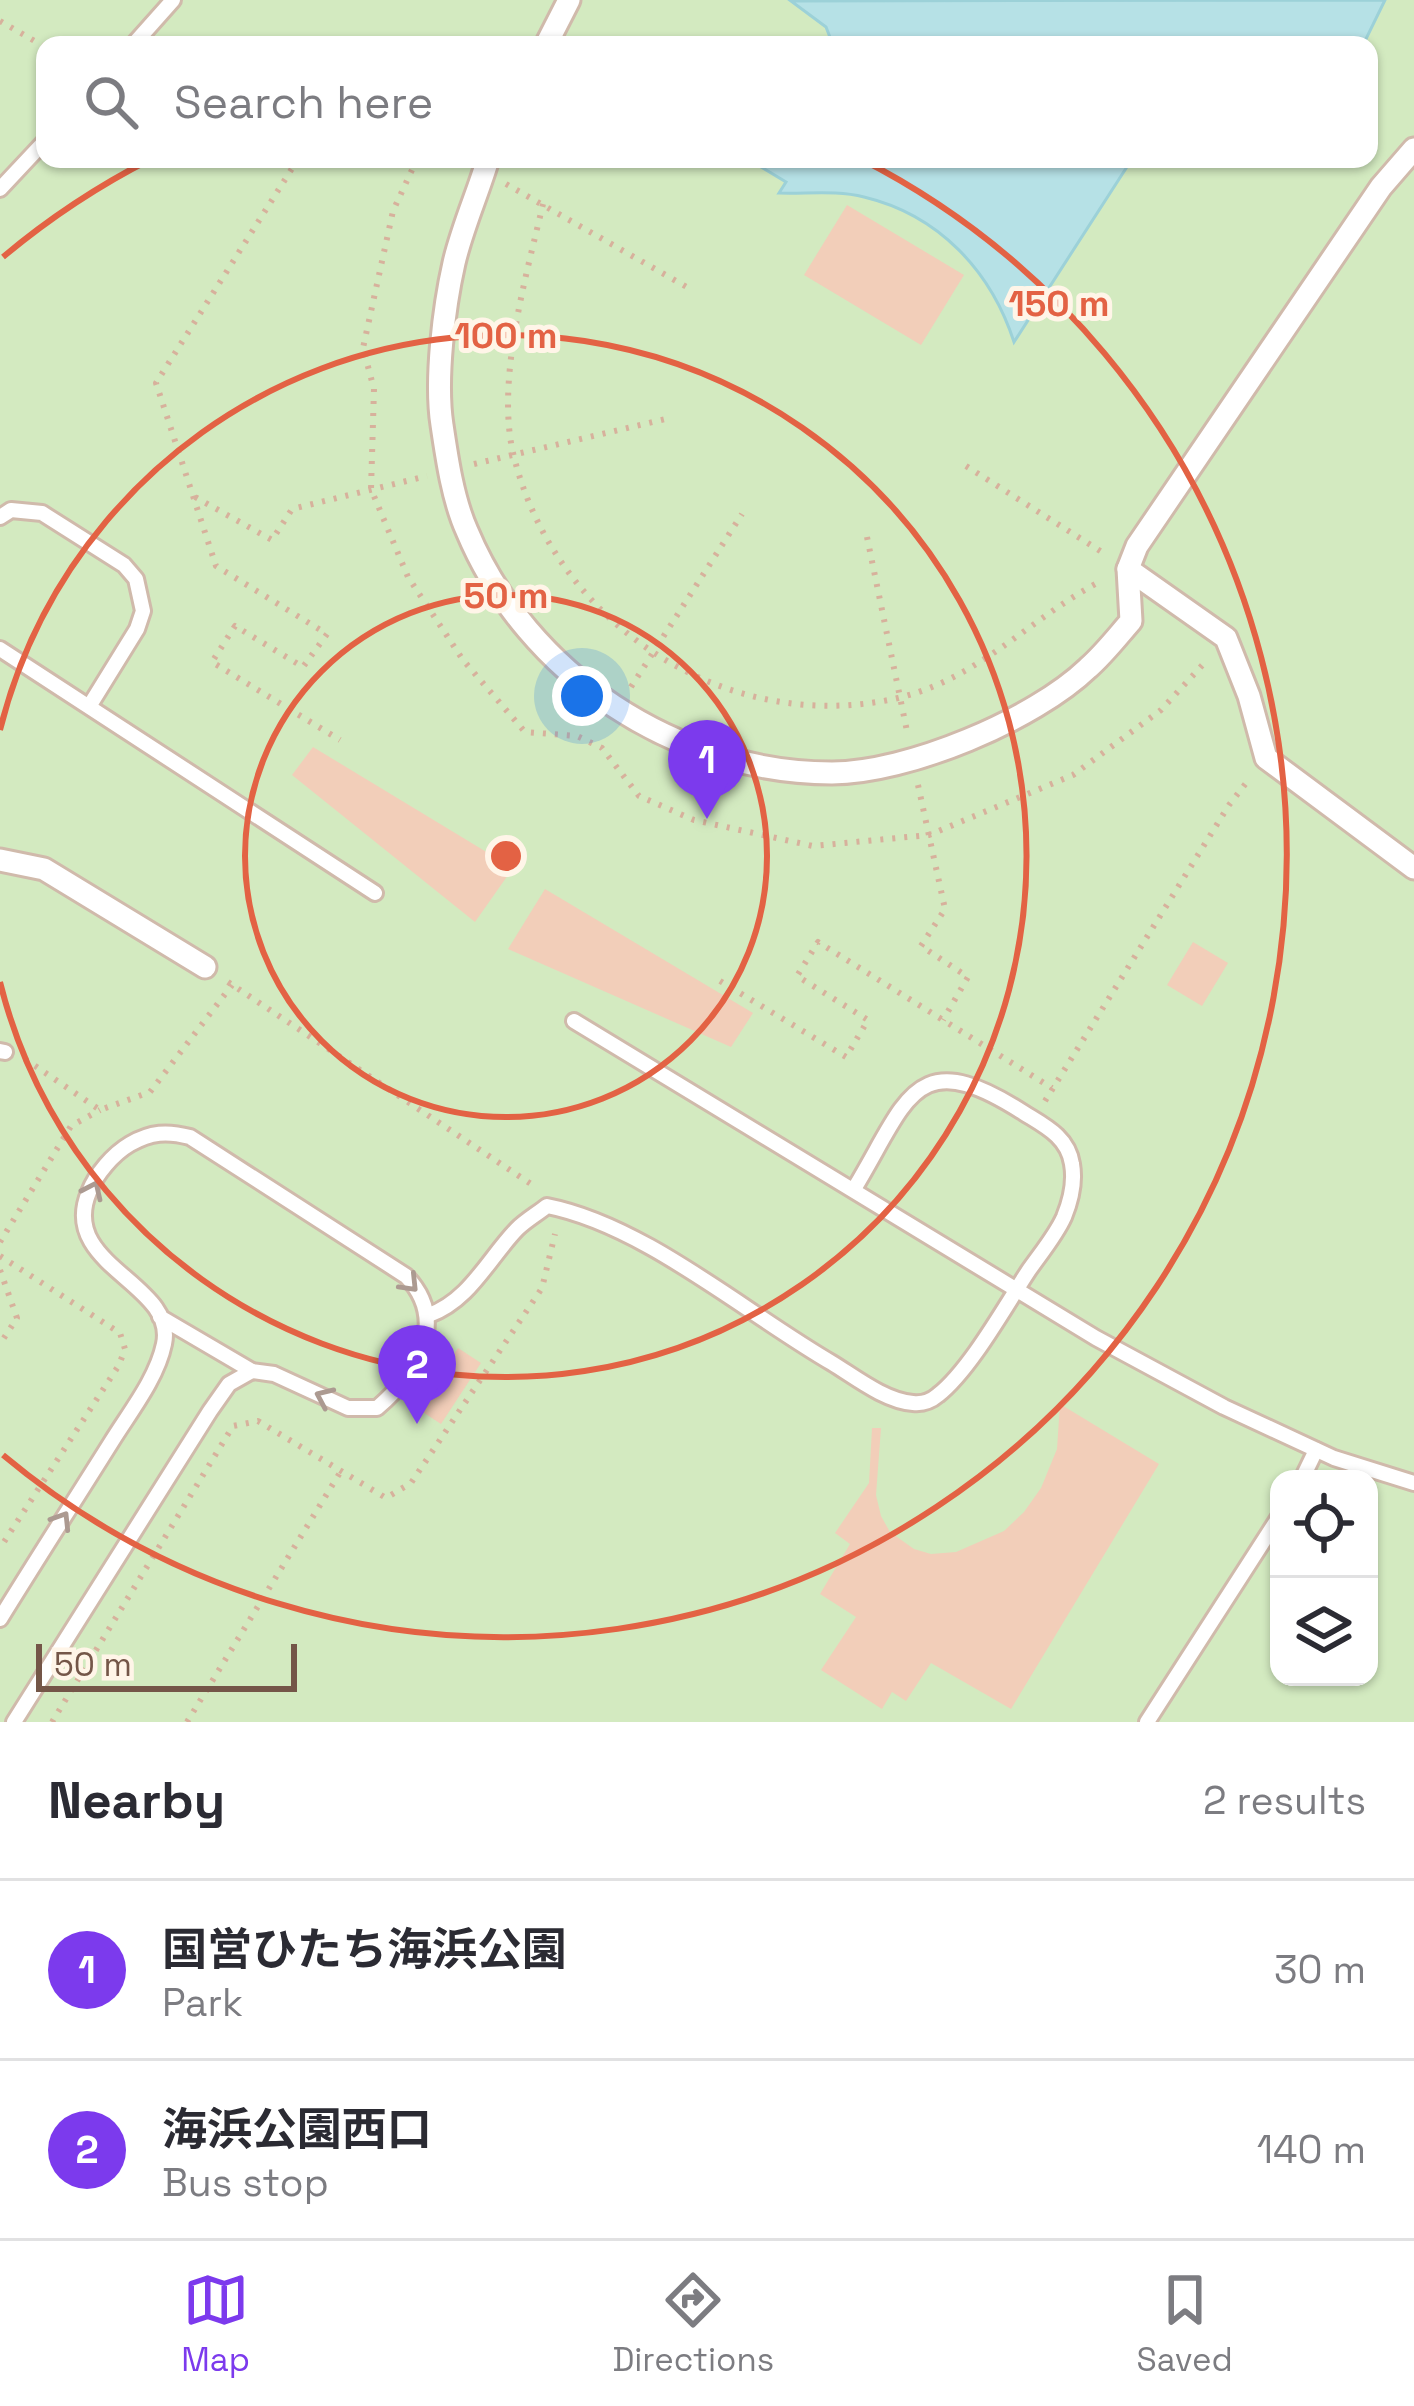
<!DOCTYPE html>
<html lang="en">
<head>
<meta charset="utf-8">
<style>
	body { margin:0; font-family:"Space Grotesk","Noto Sans JP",sans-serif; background:#f7f7f7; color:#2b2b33 }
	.controls { position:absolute; right:36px; bottom:36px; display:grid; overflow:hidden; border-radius:24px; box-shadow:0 3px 9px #0004 }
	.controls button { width:108px; height:108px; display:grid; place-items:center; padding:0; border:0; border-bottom:3px solid #e1e1e2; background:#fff; color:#2b2b33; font:60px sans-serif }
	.scale { position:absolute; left:36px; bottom:30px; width:261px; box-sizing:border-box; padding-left:12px; border:6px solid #745648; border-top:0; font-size:33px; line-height:42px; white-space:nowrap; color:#745648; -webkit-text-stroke:9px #fff5e8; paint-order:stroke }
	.you { position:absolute; left:582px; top:696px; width:42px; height:42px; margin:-30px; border:9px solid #fff; border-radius:50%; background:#1a73e8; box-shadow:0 0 0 18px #1a73e833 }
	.badge { display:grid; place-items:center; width:78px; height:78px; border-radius:50%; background:#7c3aed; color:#fff; font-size:39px; font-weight:700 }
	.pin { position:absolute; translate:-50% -99px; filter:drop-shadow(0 3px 6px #0008) }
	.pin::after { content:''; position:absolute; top:63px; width:42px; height:36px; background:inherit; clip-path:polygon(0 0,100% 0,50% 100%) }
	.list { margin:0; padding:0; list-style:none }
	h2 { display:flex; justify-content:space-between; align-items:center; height:156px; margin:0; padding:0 48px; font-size:51px }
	h2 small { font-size:39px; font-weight:400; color:#7c7c81 }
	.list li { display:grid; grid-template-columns:78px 1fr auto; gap:36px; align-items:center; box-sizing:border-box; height:180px; padding:0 48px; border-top:3px solid #e1e1e2 }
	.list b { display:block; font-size:45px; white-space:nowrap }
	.list p { margin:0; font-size:39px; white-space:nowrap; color:#7c7c81 }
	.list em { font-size:39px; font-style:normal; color:#7c7c81 }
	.icon { flex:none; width:66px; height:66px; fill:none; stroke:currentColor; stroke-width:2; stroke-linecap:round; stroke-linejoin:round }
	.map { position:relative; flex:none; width:1414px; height:1722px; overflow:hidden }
	.search { position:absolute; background:#fff; box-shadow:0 3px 9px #0004; left:36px; right:36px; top:36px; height:132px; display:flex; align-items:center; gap:30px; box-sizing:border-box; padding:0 42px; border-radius:24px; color:#7c7c81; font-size:45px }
	.sheet { height:516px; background:#fff }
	nav { display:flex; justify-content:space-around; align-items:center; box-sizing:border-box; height:168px; border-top:3px solid #e1e1e2; background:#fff; font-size:33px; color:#7c7c81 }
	nav a { display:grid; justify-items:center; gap:6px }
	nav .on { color:#7c3aed }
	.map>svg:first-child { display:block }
	.green { fill:#d3eac0; fill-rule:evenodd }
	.water { fill:#b6e1e6; stroke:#9cd1d8; stroke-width:3 }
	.building { fill:#f2ceb9 }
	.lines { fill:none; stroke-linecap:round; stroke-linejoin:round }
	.service-casing { stroke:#d0baab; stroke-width:20 }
	.pedestrian-casing { stroke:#d0baab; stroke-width:27 }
	.path { stroke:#d7b19c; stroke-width:6; stroke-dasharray:3 9; stroke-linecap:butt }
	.service { stroke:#fff; stroke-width:14 }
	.pedestrian { stroke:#fff; stroke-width:21 }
	.oneway { stroke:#ac9a91 }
	.ring { fill:none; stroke:#e36244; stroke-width:6 }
	.centre { fill:#e36244; stroke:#fff5e8; stroke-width:6 }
	.ring-label { font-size:36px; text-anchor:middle; font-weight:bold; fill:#e36244; stroke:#fff5e8; stroke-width:10; stroke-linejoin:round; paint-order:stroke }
</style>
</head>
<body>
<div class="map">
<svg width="1414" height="1722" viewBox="0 0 1414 1722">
	<rect width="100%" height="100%" fill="#fcf1e2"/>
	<path class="green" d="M0,0H1414V1722H0ZM45,45H1369V159H45ZM1279,1479H1369V1677H1279Z"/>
	<g class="water">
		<path d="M1385,0L1363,45H833L826,27L791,1Z"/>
		<path d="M748,159H1132L1014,342C991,271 939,215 864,197C837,190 807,194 779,193L786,182Z"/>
	</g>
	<g class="building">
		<path d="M847,205L964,275L921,345L804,275Z"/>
		<path d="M313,747L513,868L475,922L292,775Z"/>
		<path d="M545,889L753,1013L731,1047L508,949Z"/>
		<path d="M1193,942L1228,963L1202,1006L1167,985Z"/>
		<path d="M458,1348L481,1363L441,1424L418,1409Z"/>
		<path d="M1060,1404L1159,1464L1011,1709L931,1663L906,1701L892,1692L882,1709L821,1670L856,1617L820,1594L850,1544L835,1533L869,1483L872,1428H881L876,1495L881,1516L890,1532L914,1549L931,1554L956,1552L1004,1531L1024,1512L1041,1488L1057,1449Z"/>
	</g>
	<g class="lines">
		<defs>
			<g id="service">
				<path d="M133,45L173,0"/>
				<path d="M0,189L45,141"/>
				<path d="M0,517L11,510L42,513L124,565L136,579L143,611L137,629L90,705"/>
				<path d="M0,649L375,893"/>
				<path d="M574,1021L1096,1338L1224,1407L1334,1458L1414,1483"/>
				<path d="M0,1051L5,1052"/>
				<path d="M429,1315C470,1300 488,1259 517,1229C526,1220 537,1214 547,1206C644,1225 744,1312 832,1363C855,1377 885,1401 913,1403C922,1404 931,1401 938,1395C970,1370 1006,1305 1029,1270C1041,1253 1056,1235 1064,1217C1071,1200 1075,1181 1072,1164C1068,1137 1045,1126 1024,1113C914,1042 908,1100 854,1189"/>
				<path d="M1302,1479L1316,1450"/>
				<path d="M0,1619C37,1559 75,1500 112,1441C130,1412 157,1378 164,1344C177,1283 58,1266 89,1192C96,1174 113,1154 130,1144C151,1132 167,1131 190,1137L406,1276C449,1321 418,1373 377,1408H348L274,1374L252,1371L160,1317"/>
				<path d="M14,1722L210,1411L229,1384L252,1371"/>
				<path d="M1147,1722L1279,1517"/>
			</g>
			<g id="pedestrian">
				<path d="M546,45L569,0"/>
				<path d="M488,159C478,193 462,228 454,263C444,307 435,380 442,425C447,459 453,500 467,531C527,675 677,773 832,773C907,773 1034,720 1088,668C1104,654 1117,637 1131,621L1128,569L1137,546L1381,187L1414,149"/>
				<path d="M1128,569L1226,638L1249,696L1266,758L1414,868"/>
				<path d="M0,860L44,869L205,967"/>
			</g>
		</defs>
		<use href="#service" class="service-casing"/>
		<use href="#pedestrian" class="pedestrian-casing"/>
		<g class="path">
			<path d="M0,21L45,47"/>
			<path d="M298,159L156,383L216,566L327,634L303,667L235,626L212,662L340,740"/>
			<path d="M417,159L393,211L363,348L374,389L371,489L408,577L463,660L525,732L577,736L602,748L639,796L694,820L813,846L929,835L1073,775L1161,710L1208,659"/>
			<path d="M506,184L692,290"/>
			<path d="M543,204C526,277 495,383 514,457C556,625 727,737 898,698C981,678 1032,616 1103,580"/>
			<path d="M474,464L670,418"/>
			<path d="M966,466L1105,554"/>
			<path d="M195,497L272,540L292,509L427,476"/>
			<path d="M867,537L908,736"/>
			<path d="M631,687L742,514"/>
			<path d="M918,785L945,909L921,946L968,977L943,1020"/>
			<path d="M720,981L846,1057L868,1020L797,976L818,942L1052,1088"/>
			<path d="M228,982L537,1188"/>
			<path d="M25,1059L100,1110L150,1092L232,985"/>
			<path d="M1045,1101L1229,805L1250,778"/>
			<path d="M0,1242L71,1126L100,1110"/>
			<path d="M0,1256L120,1333L125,1349L119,1365L0,1548"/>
			<path d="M0,1270L17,1318L0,1344"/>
			<path d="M52,1722L233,1426L258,1421L386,1498L411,1483L542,1288L555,1234"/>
			<path d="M187,1722L341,1471"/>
		</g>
		<use href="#service" class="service"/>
		<use href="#pedestrian" class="pedestrian"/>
	</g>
	<defs><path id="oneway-chevron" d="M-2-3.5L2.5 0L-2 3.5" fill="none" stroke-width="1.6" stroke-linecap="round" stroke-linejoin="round" transform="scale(3)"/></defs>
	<g class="oneway">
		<use href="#oneway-chevron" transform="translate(93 1190) rotate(-65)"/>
		<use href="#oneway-chevron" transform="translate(410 1284) rotate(46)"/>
		<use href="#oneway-chevron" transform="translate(324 1397) rotate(-156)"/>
		<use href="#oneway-chevron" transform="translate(62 1520) rotate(-58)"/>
	</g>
	<g class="ring">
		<circle cx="506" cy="856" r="261"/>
		<path d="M0 730A521 521 0 1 1 0 982"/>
		<path d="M3 257A782 782 0 0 1 151 159M861 159A782 782 0 1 1 3 1455"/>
	</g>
	<circle cx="506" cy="856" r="18" class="centre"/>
	<g class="ring-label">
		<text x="1059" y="316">150 m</text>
		<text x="506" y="348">100 m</text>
		<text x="506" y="608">50 m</text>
	</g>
</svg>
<div class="controls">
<button><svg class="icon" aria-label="locate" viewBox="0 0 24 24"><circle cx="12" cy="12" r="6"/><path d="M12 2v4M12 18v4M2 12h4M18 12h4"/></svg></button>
<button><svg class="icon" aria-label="layers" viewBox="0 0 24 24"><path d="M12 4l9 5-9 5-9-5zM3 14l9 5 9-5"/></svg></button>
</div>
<div class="scale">50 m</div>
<div class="you"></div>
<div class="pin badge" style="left:707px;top:819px">1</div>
<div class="pin badge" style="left:417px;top:1424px">2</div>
<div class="search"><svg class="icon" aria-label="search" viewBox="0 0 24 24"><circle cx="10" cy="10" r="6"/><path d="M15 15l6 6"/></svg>Search here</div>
</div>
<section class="sheet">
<h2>Nearby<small>2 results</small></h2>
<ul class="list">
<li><span class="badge">1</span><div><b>国営ひたち海浜公園</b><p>Park</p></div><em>30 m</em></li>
<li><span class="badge">2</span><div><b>海浜公園西口</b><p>Bus stop</p></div><em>140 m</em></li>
</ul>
</section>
<nav>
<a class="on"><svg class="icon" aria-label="map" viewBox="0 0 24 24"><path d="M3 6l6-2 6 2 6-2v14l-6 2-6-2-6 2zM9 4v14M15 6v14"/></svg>Map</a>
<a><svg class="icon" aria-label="directions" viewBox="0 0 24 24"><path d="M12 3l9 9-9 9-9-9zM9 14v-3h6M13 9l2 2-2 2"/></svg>Directions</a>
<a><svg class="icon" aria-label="saved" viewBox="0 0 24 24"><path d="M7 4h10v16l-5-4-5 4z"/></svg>Saved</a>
</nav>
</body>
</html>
